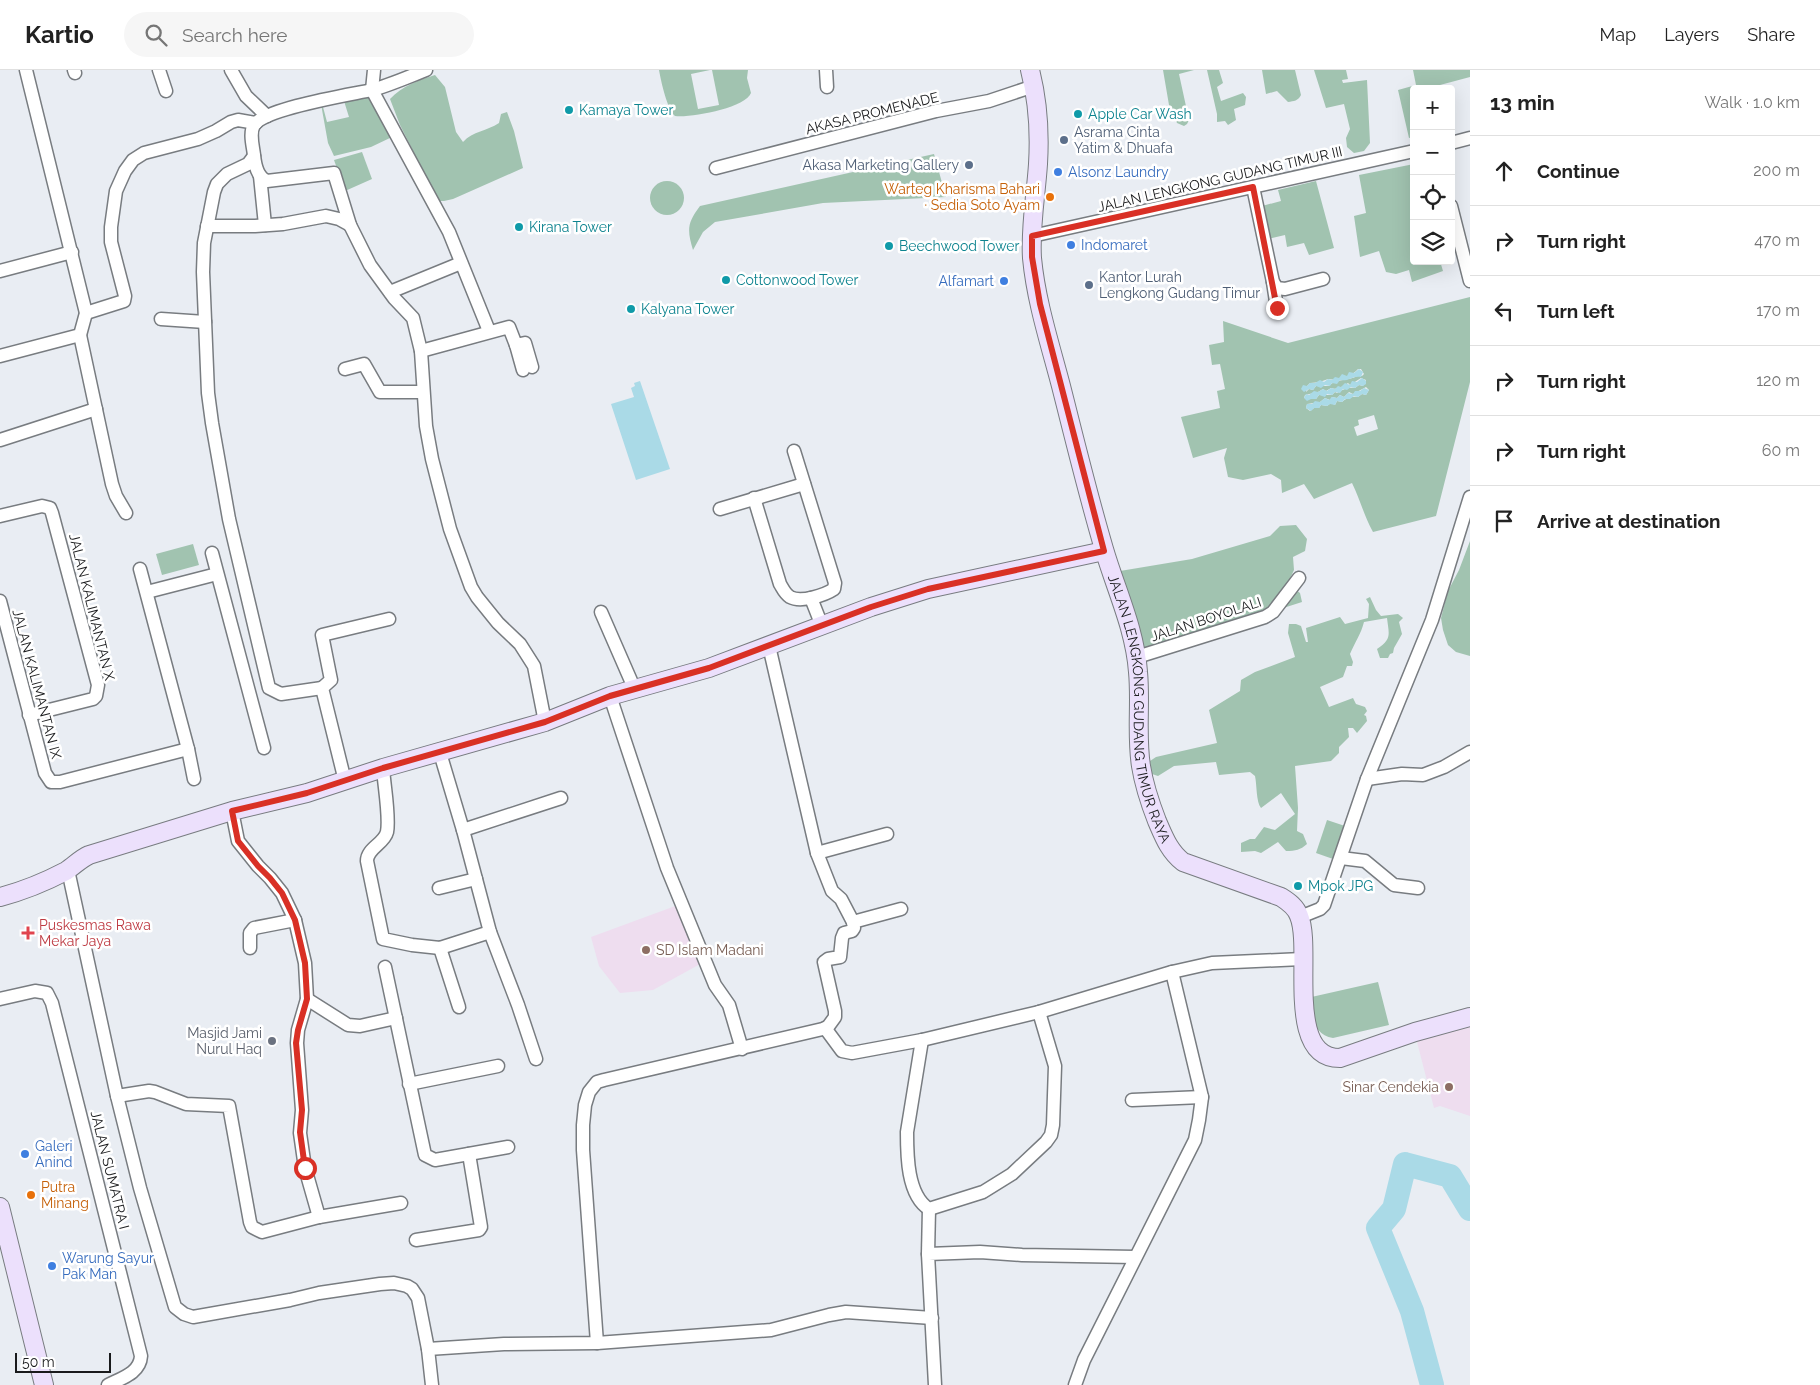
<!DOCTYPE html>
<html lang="en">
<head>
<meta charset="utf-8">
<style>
	body { margin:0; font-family:Raleway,sans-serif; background:#f6f6f6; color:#222 }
	.controls { position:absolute; right:15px; top:15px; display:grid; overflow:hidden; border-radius:5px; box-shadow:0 5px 20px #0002 }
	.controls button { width:45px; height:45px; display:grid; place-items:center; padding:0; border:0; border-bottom:1px solid #e0e0e0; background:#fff; color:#222; font:25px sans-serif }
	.scale { position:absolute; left:15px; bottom:12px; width:96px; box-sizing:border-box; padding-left:5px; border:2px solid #191a1c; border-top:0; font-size:14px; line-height:18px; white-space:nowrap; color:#191a1c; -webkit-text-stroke:4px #fff; paint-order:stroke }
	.stop { position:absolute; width:15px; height:15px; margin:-11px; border:4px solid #d93025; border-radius:50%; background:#fff }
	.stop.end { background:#d93025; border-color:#fff; box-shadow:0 1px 5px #0008 }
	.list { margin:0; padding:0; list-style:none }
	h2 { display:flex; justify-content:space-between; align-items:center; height:65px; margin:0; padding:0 20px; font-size:21px }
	h2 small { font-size:16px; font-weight:400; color:#767676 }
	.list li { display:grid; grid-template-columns:32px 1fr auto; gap:15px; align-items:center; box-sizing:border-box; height:70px; padding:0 20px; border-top:1px solid #e0e0e0 }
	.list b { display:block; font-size:19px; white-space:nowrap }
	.list em { font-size:16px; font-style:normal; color:#767676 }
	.icon { flex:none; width:28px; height:28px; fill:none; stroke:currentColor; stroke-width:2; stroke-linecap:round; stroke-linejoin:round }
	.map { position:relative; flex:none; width:1470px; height:1315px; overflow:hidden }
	header { display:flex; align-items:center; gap:30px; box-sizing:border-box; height:70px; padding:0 25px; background:#fff; border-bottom:1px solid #e0e0e0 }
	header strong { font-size:24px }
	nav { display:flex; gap:28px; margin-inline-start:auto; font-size:18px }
	.search { width:350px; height:45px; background:#f6f6f6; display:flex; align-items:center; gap:12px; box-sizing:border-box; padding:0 18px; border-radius:28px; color:#767676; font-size:19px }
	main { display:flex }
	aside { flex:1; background:#fff }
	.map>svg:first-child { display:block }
	.education { fill:#eeddef }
	.green { fill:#a1c3b0; fill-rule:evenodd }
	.water { fill:#aadae7 }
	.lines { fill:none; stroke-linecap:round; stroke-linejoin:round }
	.river { stroke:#aadae7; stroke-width:24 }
	.street-casing { stroke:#787c80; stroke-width:15 }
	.secondary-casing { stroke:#787c80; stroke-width:20 }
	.street { stroke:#fff; stroke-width:12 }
	.secondary { stroke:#ece0fc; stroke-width:18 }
	.route { stroke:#d93025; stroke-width:6 }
	.culture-dot { fill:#0f9aa8; stroke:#fff; stroke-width:2 }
	.service-dot { fill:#5c6f8a; stroke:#fff; stroke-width:2 }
	.shop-dot { fill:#3f7fe0; stroke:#fff; stroke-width:2 }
	.food-dot { fill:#e8710a; stroke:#fff; stroke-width:2 }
	.health-dot { fill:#e0444e; stroke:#fff; stroke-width:2 }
	.education-dot { fill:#8d6e63; stroke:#fff; stroke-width:2 }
	.worship-dot { fill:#6b7280; stroke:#fff; stroke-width:2 }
	.labels { text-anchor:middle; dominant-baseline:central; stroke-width:5; stroke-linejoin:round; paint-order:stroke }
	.culture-label { font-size:14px; fill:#0d838f; stroke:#fff; text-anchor:start }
	.street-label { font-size:14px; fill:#191a1c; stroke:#fff }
	.service-label { font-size:14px; fill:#4e5e75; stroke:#fff; text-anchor:start }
	.shop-label { font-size:14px; fill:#366cbe; stroke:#fff; text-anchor:start }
	.food-label { font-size:14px; fill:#c56008; stroke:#fff; text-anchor:end }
	.health-label { font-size:14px; fill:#be3a42; stroke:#fff; text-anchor:start }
	.education-label { font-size:14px; fill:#785e54; stroke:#fff; text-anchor:start }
	.worship-label { font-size:14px; fill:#5b616d; stroke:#fff; text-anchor:end }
</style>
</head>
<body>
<header>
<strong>Kartio</strong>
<div class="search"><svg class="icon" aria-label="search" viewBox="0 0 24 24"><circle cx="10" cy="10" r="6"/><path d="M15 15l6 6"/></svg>Search here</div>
<nav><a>Map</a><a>Layers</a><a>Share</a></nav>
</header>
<main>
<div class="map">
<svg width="1470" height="1315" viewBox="0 0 1470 1315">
	<rect width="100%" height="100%" fill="#e9edf3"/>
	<g class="education">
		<path d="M678,835L702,893L653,920L620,923L599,896L591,867Z"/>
		<path d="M1470,956V1046L1440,1036L1434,1038L1416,968Z"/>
	</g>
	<g class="green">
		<path d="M659,0H710L691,4L698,39L719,35L712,0H748L747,8L751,23C745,38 691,48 675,46C667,39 661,11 659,0Z"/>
		<path d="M1163,0H1194L1179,4L1189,50L1187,54L1184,56L1177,53L1169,35Z"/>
		<path d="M1207,0H1219L1223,13L1217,17L1221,31L1243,23L1246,27L1245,35L1234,39L1236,50L1228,55L1225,51L1217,52V44Z"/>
		<path d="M1262,0H1295L1301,25C1298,31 1294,31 1288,32L1277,21L1266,24Z"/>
		<path d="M1314,0H1346L1348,9L1342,10L1343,13L1367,10L1370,73L1364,81L1354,83L1347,77L1346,68L1350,59L1344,34L1326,38Z"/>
		<path d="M1413,0H1470V7L1440,15L1441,19H1414V67L1409,68L1398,20L1416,15Z"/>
		<path d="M435,5L445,17L456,62L463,72C473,61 487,61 499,53L501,44L507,42L514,61L523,98L453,129L444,131H438L400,55L390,29C402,16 419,10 435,5Z"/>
		<path d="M370,24L392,67L371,77L334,86L328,73L321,34ZM344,31L349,47L327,52L323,37Z"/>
		<path d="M362,82L372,109L345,121L334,90Z"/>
		<path d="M934,84L946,127L823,133L715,152L703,162L693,180C687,160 687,153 700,136Z"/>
		<path d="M1414,94V191H1440L1443,201L1412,212L1409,200L1396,204L1386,202L1379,181L1360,187L1354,146L1366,143L1359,105Z"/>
		<path d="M1316,111L1334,178L1309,185L1304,173L1287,177L1285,165L1268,169L1262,136L1281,131L1278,120Z"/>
		<circle cx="667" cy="128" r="17"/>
		<path d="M1470,227V312L1436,446L1373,462C1364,446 1360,429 1352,413L1314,429L1304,414L1282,423L1281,410L1271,404L1243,410L1228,407L1224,388L1227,378L1193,388L1181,347L1220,338L1217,321L1225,319L1220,294L1212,295L1209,275L1224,272L1223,251L1288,273ZM1358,299H1361L1364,304L1362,306H1357C1350,311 1336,308 1329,316H1316L1313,320L1309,319L1306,322L1307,316L1310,313C1319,312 1320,312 1328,309C1337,311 1352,306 1358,299ZM1361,308L1366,310L1363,316L1359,315L1355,318C1349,317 1343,319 1337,323L1335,322L1332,325H1319L1316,329L1304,328L1305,325L1318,322L1323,319L1326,321L1331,318C1337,320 1342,317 1348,313L1350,315ZM1366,317L1369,320L1366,325L1362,324L1358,327C1352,326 1346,328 1342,332L1337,331L1335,335L1331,333L1327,336L1321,335L1319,338H1314L1310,341L1306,338L1307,334L1320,332L1325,328L1330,330L1332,327L1337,328L1340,325L1344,327L1349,322L1353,324ZM1374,345L1378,359L1357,366L1354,357L1359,355L1358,350Z"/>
		<path d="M1296,455L1307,469L1305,481L1293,487L1294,500L1288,513L1300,523L1302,532L1145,582L1120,501L1192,489L1270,466L1280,456Z"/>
		<path d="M1470,471V586L1456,582L1448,575L1443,560L1441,548L1448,521L1459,500Z"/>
		<path d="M193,474L199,495L162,505L156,484Z"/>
		<path d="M1370,527L1376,540L1381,546L1398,544L1403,548L1399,552L1402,564L1394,578L1393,583L1390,584L1388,588H1380L1377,579C1392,569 1389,565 1387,548L1364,552C1361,564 1355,572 1350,584L1353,592L1352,596H1347L1343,607L1320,617L1329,637L1353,628L1356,634L1365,637L1367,641L1364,645L1366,646L1367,651L1357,663L1353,658H1348L1349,667L1339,677V683L1331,691L1295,696L1298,738L1297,761L1303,764L1307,774C1300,780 1296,781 1286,781L1278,772L1261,783L1255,781L1241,782V773L1250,769H1255L1264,757L1275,760L1295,744L1281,723L1261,738C1256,732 1257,715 1255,706L1250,702L1219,705L1216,692L1174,696L1158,706L1152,704L1150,691L1156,687L1217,673L1209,640L1240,621L1241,610L1255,602L1295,587L1288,563L1289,554H1296L1301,556L1306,572H1308L1306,558L1340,547L1345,554L1368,548L1369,534L1366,529Z"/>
		<path d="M1327,750L1345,756L1333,789L1316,783Z"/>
		<path d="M1378,912L1389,955L1333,968C1313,965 1312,945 1307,928Z"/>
	</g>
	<g class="water">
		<path d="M1359,299L1363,302L1361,307C1353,305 1348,312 1340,310L1337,314L1332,313L1330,316L1325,315L1321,318L1316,316L1313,320L1309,319L1304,322L1301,319L1303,315L1307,316L1310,313H1315L1320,310L1324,312L1328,309L1332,310L1335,307L1339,308L1342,304L1347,306L1349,302L1354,303Z"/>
		<path d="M1362,308L1366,311V314L1363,316L1359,315L1355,318L1351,317L1347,320L1343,319L1340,323L1335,322L1332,325L1327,324L1325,327L1319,325L1316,329H1311L1307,331L1304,328L1306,324L1309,325L1314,321L1318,322L1323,319L1327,321L1331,318L1335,319L1338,316L1341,317L1345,313L1350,315L1352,311L1357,312Z"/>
		<path d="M640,311L670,399L636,410L611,334L634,327L631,318L635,316L634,313Z"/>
		<path d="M1364,318L1369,320L1366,325L1362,324L1358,327L1354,326L1350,329H1345L1342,332L1337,331L1335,335L1330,334L1327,336L1321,335L1319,338H1314L1311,341L1306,338L1307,334H1312L1315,331L1320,332L1325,328L1329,330L1332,327L1337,328L1340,325L1344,327L1348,323L1353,324L1355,321H1360Z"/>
	</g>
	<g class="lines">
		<path class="river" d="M1432,1315L1412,1241L1378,1158L1394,1139L1405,1094L1450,1106L1470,1139"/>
		<defs>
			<g id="street">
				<path d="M74,0L75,3"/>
				<path d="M159,0L166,21"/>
				<path d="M231,0L246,26L267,46"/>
				<path d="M374,0L372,20L449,162L489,261"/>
				<path d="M826,0L827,17"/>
				<path d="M1451,73L1470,68"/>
				<path d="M254,86L248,94L227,104L217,114L214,122L204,173L203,202L208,323L212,353L229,449L269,618L281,624L322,618"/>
				<path d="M716,98L936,41L989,31L1034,16"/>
				<path d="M260,106L265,155"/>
				<path d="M1253,117L1273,212L1277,218L1285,219L1323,209"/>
				<path d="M1451,136L1470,211"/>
				<path d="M207,156H255L283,154L326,146L339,149L350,155"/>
				<path d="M1032,166L1414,81"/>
				<path d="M0,201L72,182"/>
				<path d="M1273,212L1277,238"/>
				<path d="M390,222L461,193"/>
				<path d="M86,243L124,231L125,226L111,172V157L116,121L125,101L133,90L144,83L198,69L216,61L231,52L238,50L256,53"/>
				<path d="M161,249L205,252"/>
				<path d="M80,265L112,414L116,426L126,443"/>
				<path d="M516,275L523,300"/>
				<path d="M421,281L413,248L394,228L370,195L350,155L334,103L267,111C257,107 255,95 254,85C253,76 249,63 254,55C266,38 349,25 372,20C390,15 408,7 426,0"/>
				<path d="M0,286L80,265L86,243L26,0"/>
				<path d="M532,297L525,273L516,275L509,257L421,281L426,356L432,389L450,459L471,517L477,527L498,553L520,574L534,596L545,652"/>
				<path d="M345,299L364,294L380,322H423"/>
				<path d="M0,370L96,339"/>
				<path d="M754,428L780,514C783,519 785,524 790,527C801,533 825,525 834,519L835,513L794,381"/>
				<path d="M720,439L804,414"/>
				<path d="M0,446L42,436L50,438L52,443L98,615L96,626L93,629L29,645"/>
				<path d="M212,483L264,678"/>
				<path d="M140,499L188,679L194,709"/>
				<path d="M147,522L217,504"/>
				<path d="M811,528L822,556"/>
				<path d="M0,531L45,703L51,712H60L188,679"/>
				<path d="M601,542L635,620"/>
				<path d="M769,576L817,783L832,821L841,829L853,852L901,839"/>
				<path d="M1137,587L1265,547L1273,542L1299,508"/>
				<path d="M610,626L667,798L715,915L729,935L742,979"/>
				<path d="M383,698C384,715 390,747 387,762C384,774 367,778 367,791L383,869L412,875L440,878L490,862L463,760L440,683"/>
				<path d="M1367,709L1402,704L1423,705L1444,697L1470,682"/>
				<path d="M345,711L322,618L331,610L322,565L389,549"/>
				<path d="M232,741L238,771L258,796L270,808L282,823L295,850L305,893L307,929L298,960L297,973L302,1040L300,1063L305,1098L319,1147"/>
				<path d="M463,760L561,728"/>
				<path d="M817,783L887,764"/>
				<path d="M1341,788L1365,791L1394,815L1418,818"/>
				<path d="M68,800L117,1026L140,1118L175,1237L184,1244L193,1247L290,1230L319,1223L380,1214L394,1213L407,1216L412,1219L418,1228L428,1279L432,1315"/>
				<path d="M439,818L476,809"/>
				<path d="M1300,847L1320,839L1324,835L1367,709L1432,550L1470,427"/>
				<path d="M490,862L518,935L536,989"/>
				<path d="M250,878V863L254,858L295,850"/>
				<path d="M440,878L459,937"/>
				<path d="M385,897L425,1085L435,1090L508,1077"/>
				<path d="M0,929L35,921L47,923L52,933L141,1286C140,1303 122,1308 108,1315"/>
				<path d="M307,929L348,955L360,956L396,948"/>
				<path d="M825,958L842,981L852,983L922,970L1039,942L1172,902L1212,893L1302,889"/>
				<path d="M922,970L907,1062C907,1085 907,1125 929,1139L983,1122L1012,1104L1046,1072L1051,1065L1053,1055L1055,996L1039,942"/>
				<path d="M409,1014L498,996"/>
				<path d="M117,1026L149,1021L155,1022L186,1034L229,1036L250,1152L252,1157L262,1162L319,1147L401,1133"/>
				<path d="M1132,1030L1202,1027"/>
				<path d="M416,1170L479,1160L481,1157L469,1084"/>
				<path d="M928,1184L929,1139"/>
				<path d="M597,1273L583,1080V1055L585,1035L589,1022L597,1012L604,1010L827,958L835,947V941L824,892L828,889L840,887L842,868L844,863L852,861L854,858L853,852"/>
				<path d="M428,1279L504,1274L597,1273L771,1260L829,1245L846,1242L932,1248"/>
				<path d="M935,1315L928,1184L980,1182L1022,1185L1135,1187"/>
				<path d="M1075,1315L1084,1290L1195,1070L1199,1050L1202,1027L1172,902"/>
			</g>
			<g id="secondary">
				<path id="s1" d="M1030,0C1038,31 1040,61 1038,94C1036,125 1030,157 1032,188C1036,231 1050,274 1061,316C1075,371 1088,425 1104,479C1116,520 1135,559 1138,602C1141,633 1136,665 1141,696C1144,715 1150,733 1157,751C1164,767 1169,781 1183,792L1281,827C1289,832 1296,837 1299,846C1313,879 1284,988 1340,988L1415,962L1470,947"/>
				<path d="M0,827C23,821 45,812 66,801C74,796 80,789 89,785L232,741L307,723L383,698L545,652L610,626L709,598L871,537L928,519L1104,481"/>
				<path d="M0,1137L44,1315"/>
			</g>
		</defs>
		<use href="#street" class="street-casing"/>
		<use href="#secondary" class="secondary-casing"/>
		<use href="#street" class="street"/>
		<use href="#secondary" class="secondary"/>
	</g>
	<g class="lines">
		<path class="route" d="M305,1098L300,1062L302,1040L296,973L298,960L307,929L305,893L295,850L282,823L270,808L258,796L238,771L232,741L307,723L383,698L545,652L610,626L709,598L871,537L928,519L1104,481L1040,234L1032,187V166L1253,117L1277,238"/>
	</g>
	<g class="culture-dot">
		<circle cx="569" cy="40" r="5"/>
		<circle cx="1078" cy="44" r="5"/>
		<circle cx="519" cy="157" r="5"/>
		<circle cx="889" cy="176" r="5"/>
		<circle cx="726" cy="210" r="5"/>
		<circle cx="631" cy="239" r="5"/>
		<circle cx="1298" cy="816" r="5"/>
	</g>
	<g class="service-dot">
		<circle cx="1064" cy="70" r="5"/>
		<circle cx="969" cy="95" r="5"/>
		<circle cx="1089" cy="215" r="5"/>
	</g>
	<g class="shop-dot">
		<circle cx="1058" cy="102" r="5"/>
		<circle cx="1071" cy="175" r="5"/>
		<circle cx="1004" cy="211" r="5"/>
		<circle cx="25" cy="1084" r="5"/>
		<circle cx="52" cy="1196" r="5"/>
	</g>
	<g class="food-dot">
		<circle cx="1050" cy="127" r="5"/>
		<circle cx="31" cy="1125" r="5"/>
	</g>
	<path class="health-dot" d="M25.5 855.5h5v5h5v5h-5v5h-5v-5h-5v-5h5z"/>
	<g class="education-dot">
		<circle cx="646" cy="880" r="5"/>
		<circle cx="1449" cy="1017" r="5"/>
	</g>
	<circle class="worship-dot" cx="272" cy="971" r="5"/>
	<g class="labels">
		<g class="culture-label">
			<text x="579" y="40">Kamaya Tower</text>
			<text x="1088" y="44">Apple Car Wash</text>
			<text x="529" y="157">Kirana Tower</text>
			<text x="899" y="176">Beechwood Tower</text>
			<text x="736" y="210">Cottonwood Tower</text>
			<text x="641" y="239">Kalyana Tower</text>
			<text x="1308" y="816">Mpok JPG</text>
		</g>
		<g class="street-label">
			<text transform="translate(872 43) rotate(-14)">AKASA PROMENADE</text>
			<text transform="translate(1220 109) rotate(-13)">JALAN LENGKONG GUDANG TIMUR III</text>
			<text transform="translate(92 537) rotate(76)">JALAN KALIMANTAN X</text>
			<text transform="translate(1206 549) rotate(-18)">JALAN BOYOLALI</text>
			<text transform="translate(37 614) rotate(75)">JALAN KALIMANTAN IX</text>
			<text stroke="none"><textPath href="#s1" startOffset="654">JALAN LENGKONG GUDANG TIMUR RAYA</textPath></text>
			<text transform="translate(110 1100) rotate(76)">JALAN SUMATRA I</text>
		</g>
		<g class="service-label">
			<text x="1074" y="62">Asrama Cinta<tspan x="1074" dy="16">Yatim &amp; Dhuafa</tspan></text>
			<text x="959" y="95" text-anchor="end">Akasa Marketing Gallery</text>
			<text x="1099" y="207">Kantor Lurah<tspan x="1099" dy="16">Lengkong Gudang Timur</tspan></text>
		</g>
		<g class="shop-label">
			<text x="1068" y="102">Alsonz Laundry</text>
			<text x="1081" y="175">Indomaret</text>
			<text x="994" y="211" text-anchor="end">Alfamart</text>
			<text x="35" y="1076">Galeri<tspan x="35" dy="16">Anind</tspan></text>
			<text x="62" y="1188">Warung Sayur<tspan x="62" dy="16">Pak Man</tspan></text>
		</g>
		<g class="food-label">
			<text x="1040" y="119">Warteg Kharisma Bahari<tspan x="1040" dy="16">· Sedia Soto Ayam</tspan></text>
			<text x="41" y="1117" text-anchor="start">Putra<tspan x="41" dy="16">Minang</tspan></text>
		</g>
		<g class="health-label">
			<text x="39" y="855">Puskesmas Rawa<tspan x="39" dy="16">Mekar Jaya</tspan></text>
		</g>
		<g class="education-label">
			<text x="656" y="880">SD Islam Madani</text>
			<text x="1439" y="1017" text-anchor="end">Sinar Cendekia</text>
		</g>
		<g class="worship-label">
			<text x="262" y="963">Masjid Jami<tspan x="262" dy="16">Nurul Haq</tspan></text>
		</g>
	</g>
</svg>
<div class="controls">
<button>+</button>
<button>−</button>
<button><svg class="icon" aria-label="locate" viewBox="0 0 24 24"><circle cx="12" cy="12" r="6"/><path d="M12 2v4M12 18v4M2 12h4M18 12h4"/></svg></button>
<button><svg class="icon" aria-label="layers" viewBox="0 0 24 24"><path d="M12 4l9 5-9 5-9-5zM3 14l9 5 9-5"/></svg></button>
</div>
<div class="scale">50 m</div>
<div class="stop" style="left:305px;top:1098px"></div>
<div class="stop end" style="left:1277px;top:238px"></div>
</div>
<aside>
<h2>13 min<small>Walk · 1.0 km</small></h2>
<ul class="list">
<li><svg class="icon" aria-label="ahead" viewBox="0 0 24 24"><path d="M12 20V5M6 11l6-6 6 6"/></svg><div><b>Continue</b></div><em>200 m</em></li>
<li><svg class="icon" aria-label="right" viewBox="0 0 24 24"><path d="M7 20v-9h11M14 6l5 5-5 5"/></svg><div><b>Turn right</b></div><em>470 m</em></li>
<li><svg class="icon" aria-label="left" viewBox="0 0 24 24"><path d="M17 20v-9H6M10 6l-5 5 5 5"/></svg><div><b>Turn left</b></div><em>170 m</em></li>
<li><svg class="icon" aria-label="right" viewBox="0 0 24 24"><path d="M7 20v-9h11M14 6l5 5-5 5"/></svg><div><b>Turn right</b></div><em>120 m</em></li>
<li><svg class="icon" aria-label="right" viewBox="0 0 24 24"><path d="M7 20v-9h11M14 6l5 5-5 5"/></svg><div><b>Turn right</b></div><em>60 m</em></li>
<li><svg class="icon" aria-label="arrive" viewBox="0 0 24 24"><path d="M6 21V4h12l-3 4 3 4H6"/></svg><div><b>Arrive at destination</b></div></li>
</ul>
</aside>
</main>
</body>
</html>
